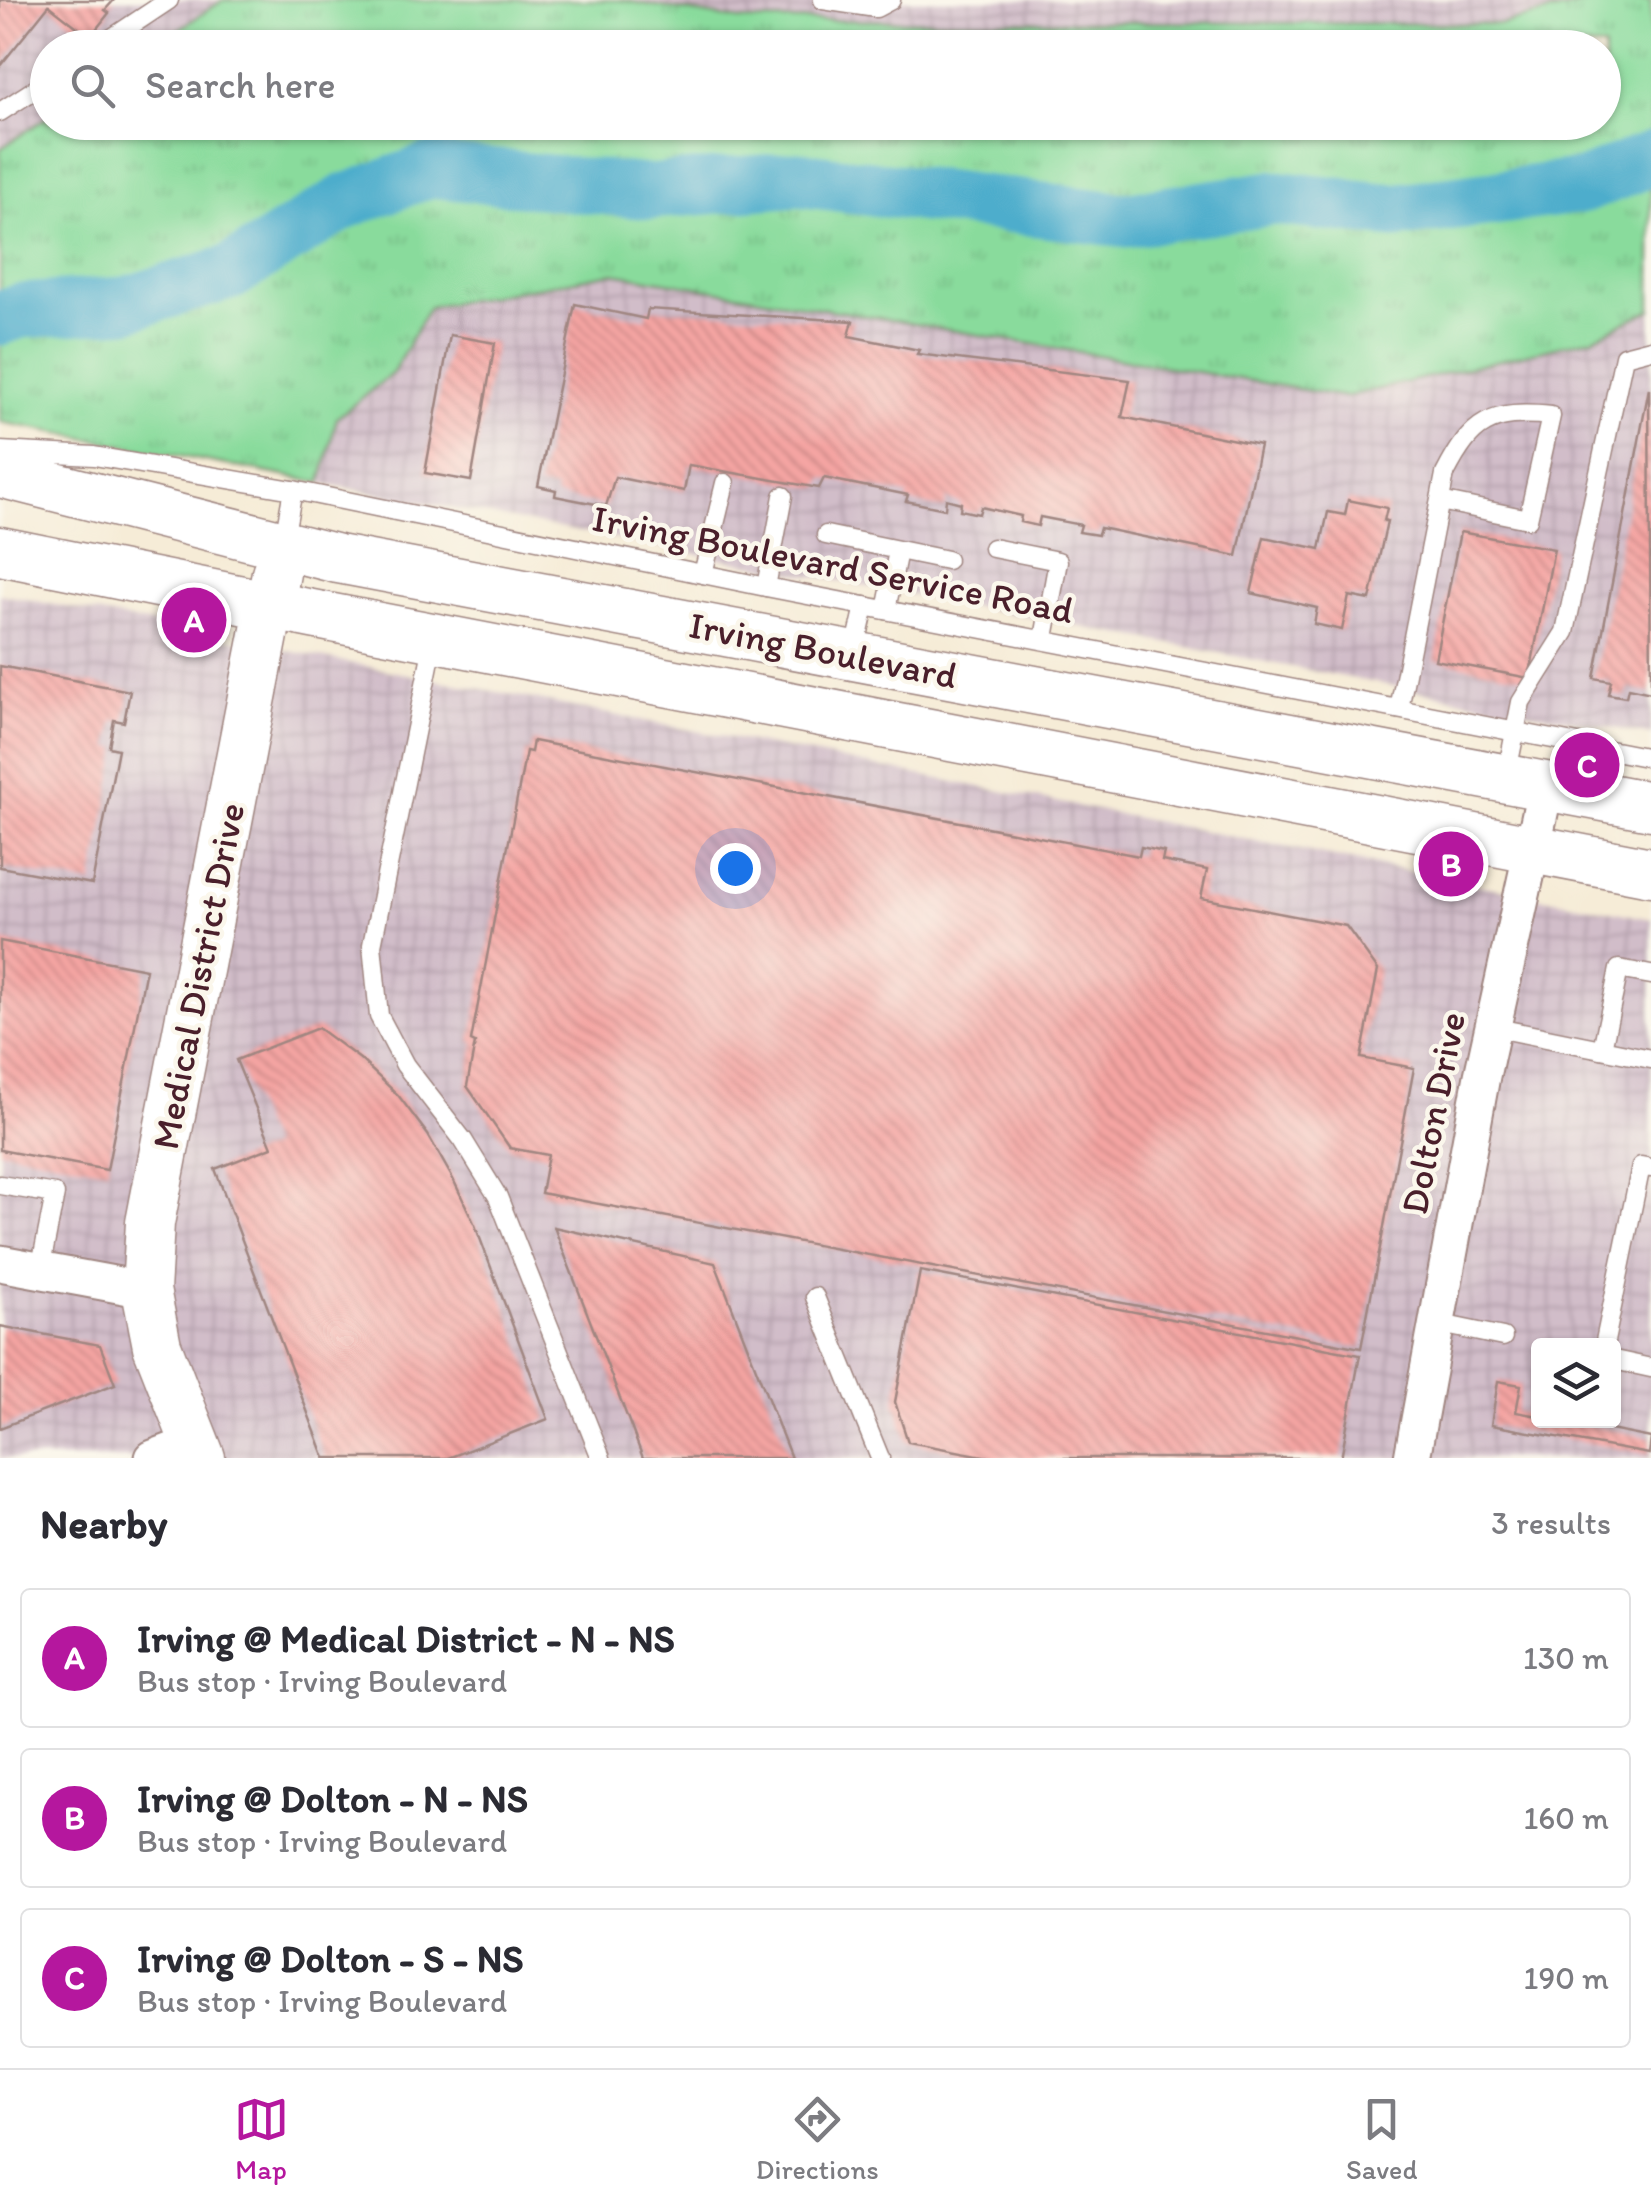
<!DOCTYPE html>
<html lang="en">
<head>
<meta charset="utf-8">
<style>
	body { margin:0; font-family:Itim,sans-serif; background:#f2f2f3; color:#2b2b33 }
	.controls { position:absolute; right:30px; bottom:30px; display:grid; overflow:hidden; border-radius:10px; box-shadow:0 2px 8px #0004 }
	.controls button { width:90px; height:90px; display:grid; place-items:center; padding:0; border:0; border-bottom:2px solid #e1e1e2; background:#fff; color:#2b2b33; font:50px sans-serif }
	.you { position:absolute; left:735px; top:868px; width:35px; height:35px; margin:-25px; border:8px solid #fff; border-radius:50%; background:#1a73e8; box-shadow:0 0 0 15px #1a73e833 }
	.badge { display:grid; place-items:center; width:65px; height:65px; border-radius:50%; background:#b5179e; color:#fff; font-size:32px; font-weight:700 }
	.pin { position:absolute; translate:-50% -50%; border:5px solid #fff; box-shadow:0 2px 10px #0006 }
	.list { margin:0; padding:0; list-style:none }
	h2 { display:flex; justify-content:space-between; align-items:center; height:130px; margin:0; padding:0 40px; font-size:42px }
	h2 small { font-size:32px; font-weight:400; color:#7c7c81 }
	.list li { display:grid; grid-template-columns:65px 1fr auto; gap:30px; align-items:center; box-sizing:border-box; height:140px; margin:0 20px 20px; padding:0 20px; border:2px solid #e1e1e2; border-radius:10px }
	.list b { display:block; font-size:38px; white-space:nowrap }
	.list p { margin:0; font-size:32px; white-space:nowrap; color:#7c7c81 }
	.list em { font-size:32px; font-style:normal; color:#7c7c81 }
	.icon { flex:none; width:55px; height:55px; fill:none; stroke:currentColor; stroke-width:2; stroke-linecap:round; stroke-linejoin:round }
	.map { position:relative; flex:none; width:1651px; height:1458px; overflow:hidden }
	.search { position:absolute; background:#fff; box-shadow:0 2px 8px #0004; left:30px; right:30px; top:30px; height:110px; display:flex; align-items:center; gap:25px; box-sizing:border-box; padding:0 35px; border-radius:55px; color:#7c7c81; font-size:38px }
	.sheet { height:610px; background:#fff }
	nav { display:flex; justify-content:space-around; align-items:center; box-sizing:border-box; height:140px; border-top:2px solid #e1e1e2; background:#fff; font-size:28px; color:#7c7c81 }
	nav a { display:grid; justify-items:center; gap:5px }
	nav .on { color:#b5179e }
	.map>svg:first-child { display:block }
	.industrial { fill:url(#industrial-grid); fill-rule:evenodd }
	.grass { fill:url(#grass-tufts); stroke:#6a7d64; stroke-width:2.5 }
	.lines { fill:none; stroke-linecap:round; stroke-linejoin:round }
	.river { stroke:#4dadcc; stroke-width:55 }
	.building { fill:url(#building-back-hatch) }
	.lane-casing { stroke:#a08681; stroke-width:21 }
	.street-casing { stroke:#a08681; stroke-width:39 }
	.secondary-casing { stroke:#a08681; stroke-width:51 }
	.lane { stroke:#fff; stroke-width:18 }
	.street { stroke:#fff; stroke-width:35 }
	.secondary { stroke:#fff; stroke-width:48 }
	.labels { text-anchor:middle; dominant-baseline:central; stroke-width:9; stroke-linejoin:round; paint-order:stroke }
	.street-label { font-size:38px; fill:#4a1f2b; stroke:#fbf7ec }
</style>
</head>
<body>
<div class="map">
<svg width="1651" height="1458" viewBox="0 0 1651 1458">
	<defs>
		<pattern id="industrial-grid" width="8" height="8" patternUnits="userSpaceOnUse" patternTransform="scale(2.5)"><rect width="8" height="8" fill="#d1bdc9"/><path d="M0 4h8M4 0v8" fill="none" stroke="#b5a2ad"/></pattern>
		<pattern id="grass-tufts" width="24" height="20" patternUnits="userSpaceOnUse" patternTransform="scale(2.5)"><rect width="24" height="20" fill="#89db9c"/><path d="M3 7l-1-3M5 7V3M7 7l1-3M15 17l-1-3M17 17v-4M19 17l1-3" fill="none" stroke="#78bc87"/></pattern>
		<pattern id="building-back-hatch" width="6" height="6" patternUnits="userSpaceOnUse" patternTransform="scale(2.5)"><rect width="6" height="6" fill="#f5a5a3"/><path d="M-1 5l2 2M0 0l6 6M5-1l2 2" fill="none" stroke="#c88685"/></pattern>
	</defs>
	<rect width="100%" height="100%" fill="#fbf7ec"/>
	<filter id="ink" filterUnits="userSpaceOnUse"><feTurbulence type="fractalNoise" baseFrequency=".01" numOctaves="2"/><feDisplacementMap in="SourceGraphic" scale="20" xChannelSelector="R" yChannelSelector="G"/><feConvolveMatrix kernelMatrix="1 2 1 2 8 2 1 2 1" color-interpolation-filters="sRGB"/></filter>
	<filter id="wash" filterUnits="userSpaceOnUse"><feTurbulence type="fractalNoise" baseFrequency=".0048" numOctaves="4" result="noise"/><feDisplacementMap in="SourceGraphic" scale="40" xChannelSelector="R" yChannelSelector="G"/><feGaussianBlur stdDeviation="2.25" result="paint"/><feColorMatrix in="noise" values="0 0 0 0 0 0 0 0 0 0 0 0 0 0 0 0 0 1.4 0 .05"/><feComposite in="paint" operator="in"/></filter>
	<g filter="url(#wash)">
		<rect width="100%" height="100%" fill="#f6ecd7"/>
		<g class="industrial">
			<path d="M0,0H223L152,47L48,48L47,117L0,149Z"/>
			<path d="M621,0H1600L1502,24L740,20Z"/>
			<path d="M613,273L1345,397L1593,339L1651,310V735L321,483L337,418L393,373L429,307Z"/>
			<path d="M0,594L1651,919V1458H0ZM1538,1346H1614V1420H1538Z"/>
		</g>
		<path class="grass" d="M223,0H621L740,20L1502,24L1600,0H1651V310L1593,338L1345,397L613,273L429,307L393,373L337,418L321,483L0,422V149L47,117L48,122H1604V48L152,47Z"/>
		<g class="lines">
			<path class="river" d="M0,318L20,311L126,304L231,272L346,201L430,170L649,192L798,179L1124,220L1273,198L1394,211L1583,186L1651,159"/>
		</g>
		<g id="blocks">
			<g class="building">
				<path d="M0,0H114L105,10L109,13L90,37L49,5L0,66Z"/>
				<path d="M575,304L646,319L648,309L853,321L849,336L919,350L917,354L1130,380L1122,417L1260,445L1237,556L1100,528L1098,535L1079,532L1081,525L1040,517L1038,526L1020,522L1021,516L981,507L979,514L960,510L961,503L946,499L945,509L906,501L908,495L824,478L819,488L689,465L684,491L615,477L606,506L555,496L556,490L538,486Z"/>
				<path d="M450,335L495,343L471,481L425,473Z"/>
				<path d="M1649,388L1651,693L1628,688L1626,697L1608,694L1611,681L1594,678Z"/>
				<path d="M1348,500L1387,508L1384,521H1387L1370,600L1349,596L1342,630L1314,624L1317,608L1251,593L1264,537L1320,549L1328,512L1345,515Z"/>
				<path d="M1460,532L1554,549L1529,678L1435,660Z"/>
				<path d="M0,666L130,691L124,722L114,720L109,747L118,749L92,884L0,867Z"/>
				<path d="M533,741L1139,856L1141,847L1164,852L1162,861L1207,870L1201,898L1346,926L1378,970L1361,1058L1414,1068L1361,1348L541,1193L548,1155L510,1148L467,1086L475,1043L471,1041L526,751L531,752Z"/>
				<path d="M0,941L146,969L107,1170L0,1150Z"/>
				<path d="M318,1028L360,1059L398,1095L428,1135L453,1179L475,1225L548,1419L448,1458H325L215,1169L272,1147L236,1060Z"/>
				<path d="M554,1227L715,1263L791,1458H643Z"/>
				<path d="M920,1271L1360,1355L1341,1458H994L908,1442L895,1402Z"/>
				<path d="M0,1326L100,1345L115,1384L0,1428Z"/>
				<path d="M1498,1381L1521,1385L1516,1412L1538,1416V1420H1560L1651,1438L1649,1454L1491,1425Z"/>
			</g>
		</g>
	</g>
	<g filter="url(#ink)">
		<use href="#blocks" fill-opacity="0" stroke="#a08681" stroke-width="2.5"/>
		<g class="lines">
			<defs>
				<g id="lane">
					<path d="M823,0L876,8L891,0"/>
					<path d="M97,48L169,0"/>
					<path d="M0,112L48,81"/>
					<path d="M0,451L94,456L293,490L766,587L1651,758"/>
					<path d="M826,535L947,560"/>
					<path d="M283,544L293,490"/>
					<path d="M993,548L1058,561L1044,638"/>
					<path d="M703,574L725,483"/>
					<path d="M766,587L783,496"/>
					<path d="M886,610L898,551"/>
					<path d="M434,640L372,945L379,1016L405,1065L463,1140L498,1197L601,1458"/>
					<path d="M854,654L865,606"/>
					<path d="M1399,709L1445,474C1472,421 1491,410 1551,416L1528,519L1440,501"/>
					<path d="M1506,777L1521,702L1565,632L1624,356L1651,349"/>
					<path d="M1492,1027L1651,1059"/>
					<path d="M1602,1049L1619,969L1651,975"/>
					<path d="M0,1185L55,1194L40,1270"/>
					<path d="M815,1297L880,1458"/>
					<path d="M1436,1323L1503,1337"/>
					<path d="M1604,1346L1641,1166L1651,1168"/>
					<path d="M1614,1360L1651,1368"/>
				</g>
				<g id="street">
					<path d="M0,1263L146,1290"/>
					<path d="M153,1458L195,1442"/>
					<path d="M1412,1458L1482,1076L1546,786"/>
				</g>
				<g id="secondary">
					<path d="M0,473L338,559L1651,806"/>
					<path d="M0,551L312,614L1651,872"/>
					<path d="M201,1458L157,1346L146,1290L150,1223L276,573"/>
				</g>
			</defs>
			<use href="#lane" class="lane-casing"/>
			<use href="#street" class="street-casing"/>
			<use href="#secondary" class="secondary-casing"/>
			<use href="#lane" class="lane"/>
			<use href="#street" class="street"/>
			<use href="#secondary" class="secondary"/>
		</g>
	</g>
	<g class="labels">
		<g class="street-label">
			<text transform="translate(833 564) rotate(11)">Irving Boulevard Service Road</text>
			<text transform="translate(823 650) rotate(11)">Irving Boulevard</text>
			<text transform="translate(198 976) rotate(-79)">Medical District Drive</text>
			<text transform="translate(1433 1113) rotate(-79)">Dolton Drive</text>
		</g>
	</g>
</svg>
<div class="controls">
<button><svg class="icon" aria-label="layers" viewBox="0 0 24 24"><path d="M12 4l9 5-9 5-9-5zM3 14l9 5 9-5"/></svg></button>
</div>
<div class="you"></div>
<div class="pin badge" style="left:194px;top:620px">A</div>
<div class="pin badge" style="left:1451px;top:864px">B</div>
<div class="pin badge" style="left:1587px;top:765px">C</div>
<div class="search"><svg class="icon" aria-label="search" viewBox="0 0 24 24"><circle cx="10" cy="10" r="6"/><path d="M15 15l6 6"/></svg>Search here</div>
</div>
<section class="sheet">
<h2>Nearby<small>3 results</small></h2>
<ul class="list">
<li><span class="badge">A</span><div><b>Irving @ Medical District - N - NS</b><p>Bus stop · Irving Boulevard</p></div><em>130 m</em></li>
<li><span class="badge">B</span><div><b>Irving @ Dolton - N - NS</b><p>Bus stop · Irving Boulevard</p></div><em>160 m</em></li>
<li><span class="badge">C</span><div><b>Irving @ Dolton - S - NS</b><p>Bus stop · Irving Boulevard</p></div><em>190 m</em></li>
</ul>
</section>
<nav>
<a class="on"><svg class="icon" aria-label="map" viewBox="0 0 24 24"><path d="M3 6l6-2 6 2 6-2v14l-6 2-6-2-6 2zM9 4v14M15 6v14"/></svg>Map</a>
<a><svg class="icon" aria-label="directions" viewBox="0 0 24 24"><path d="M12 3l9 9-9 9-9-9zM9 14v-3h6M13 9l2 2-2 2"/></svg>Directions</a>
<a><svg class="icon" aria-label="saved" viewBox="0 0 24 24"><path d="M7 4h10v16l-5-4-5 4z"/></svg>Saved</a>
</nav>
</body>
</html>
